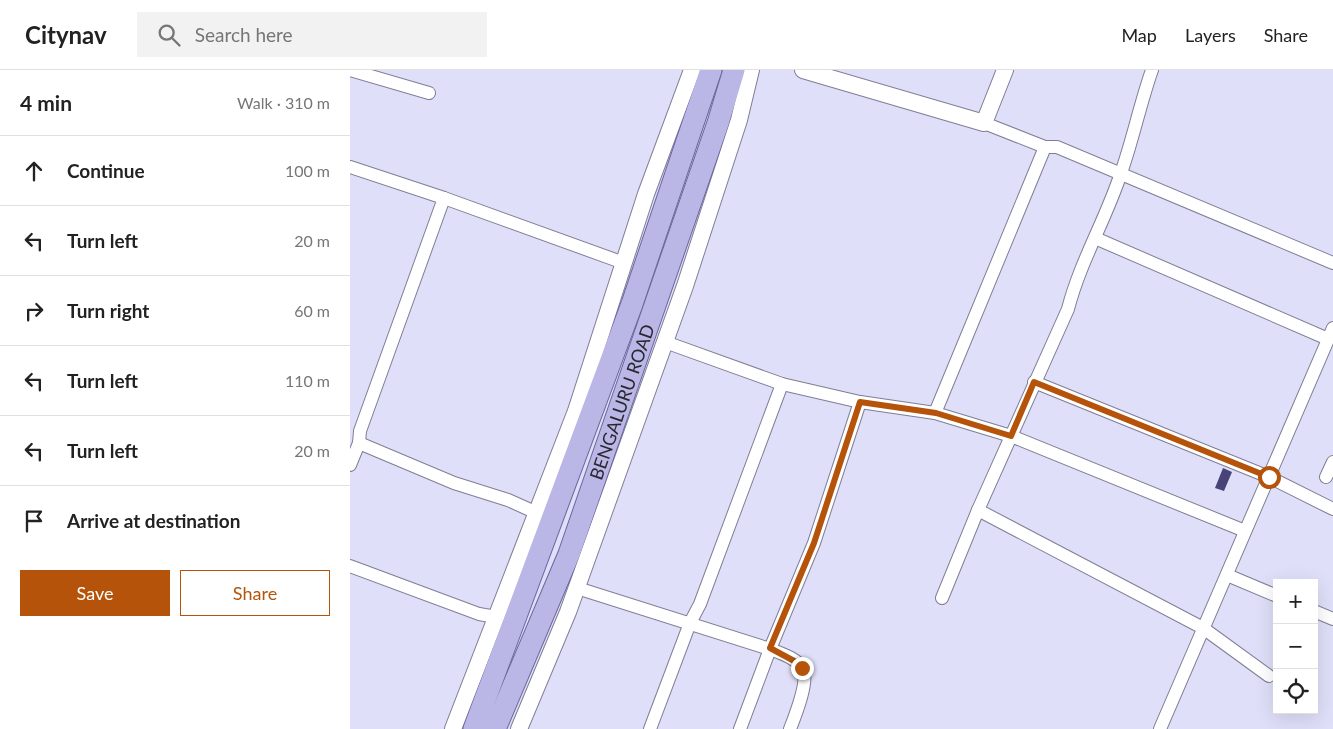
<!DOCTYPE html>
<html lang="en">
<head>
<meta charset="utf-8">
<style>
	body { margin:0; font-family:Lato,sans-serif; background:#f2f2f2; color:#222 }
	.controls { position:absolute; right:15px; bottom:15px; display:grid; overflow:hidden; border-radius:0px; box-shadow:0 5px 20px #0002 }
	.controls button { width:45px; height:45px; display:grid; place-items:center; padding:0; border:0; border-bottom:1px solid #e0e0e0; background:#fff; color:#222; font:25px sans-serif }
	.stop { position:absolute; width:15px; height:15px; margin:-11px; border:4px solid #b45309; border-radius:50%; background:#fff }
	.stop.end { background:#b45309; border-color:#fff; box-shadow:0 1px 5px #0008 }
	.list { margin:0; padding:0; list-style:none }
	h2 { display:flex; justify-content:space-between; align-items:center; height:65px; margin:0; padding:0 20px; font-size:21px }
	h2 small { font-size:16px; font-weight:400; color:#767676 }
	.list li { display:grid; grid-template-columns:32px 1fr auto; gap:15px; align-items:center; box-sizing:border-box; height:70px; padding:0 20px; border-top:1px solid #e0e0e0 }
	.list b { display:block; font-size:19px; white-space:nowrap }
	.list em { font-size:16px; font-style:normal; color:#767676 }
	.actions { display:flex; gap:10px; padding:15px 20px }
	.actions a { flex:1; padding:11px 0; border:1px solid #b45309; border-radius:0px; text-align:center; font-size:18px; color:#b45309 }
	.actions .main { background:#b45309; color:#fff }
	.icon { flex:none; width:28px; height:28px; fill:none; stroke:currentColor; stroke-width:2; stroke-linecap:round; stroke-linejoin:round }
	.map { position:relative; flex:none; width:983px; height:659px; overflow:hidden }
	header { display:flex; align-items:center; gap:30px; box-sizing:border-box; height:70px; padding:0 25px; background:#fff; border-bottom:1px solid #e0e0e0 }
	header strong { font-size:24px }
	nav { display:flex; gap:28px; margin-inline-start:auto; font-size:18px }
	.search { width:350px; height:45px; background:#f2f2f2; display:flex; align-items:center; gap:12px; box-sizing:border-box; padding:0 18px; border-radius:0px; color:#767676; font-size:19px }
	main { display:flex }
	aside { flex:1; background:#fff }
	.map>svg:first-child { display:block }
	.building { fill:#484477 }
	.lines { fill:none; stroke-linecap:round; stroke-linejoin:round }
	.minor-casing { stroke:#7e7e95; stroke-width:14 }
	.tertiary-casing { stroke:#7e7e95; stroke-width:18 }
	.primary-casing { stroke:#69669c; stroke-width:23 }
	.minor { stroke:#fff; stroke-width:12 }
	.tertiary { stroke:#fff; stroke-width:16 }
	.primary { stroke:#bab7e6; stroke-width:21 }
	.route { stroke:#b45309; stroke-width:6 }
	.labels { text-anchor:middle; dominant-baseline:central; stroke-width:5; stroke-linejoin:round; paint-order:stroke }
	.street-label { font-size:18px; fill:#282831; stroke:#dfdff9 }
</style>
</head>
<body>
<header>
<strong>Citynav</strong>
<div class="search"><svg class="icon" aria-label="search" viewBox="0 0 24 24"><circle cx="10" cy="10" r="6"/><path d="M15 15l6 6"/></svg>Search here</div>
<nav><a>Map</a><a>Layers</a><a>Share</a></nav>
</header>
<main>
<aside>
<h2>4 min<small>Walk · 310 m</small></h2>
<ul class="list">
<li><svg class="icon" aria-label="ahead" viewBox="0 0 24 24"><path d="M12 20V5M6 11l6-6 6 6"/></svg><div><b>Continue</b></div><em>100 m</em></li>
<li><svg class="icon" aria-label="left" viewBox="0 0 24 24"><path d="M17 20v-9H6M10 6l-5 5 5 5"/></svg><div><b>Turn left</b></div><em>20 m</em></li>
<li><svg class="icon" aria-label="right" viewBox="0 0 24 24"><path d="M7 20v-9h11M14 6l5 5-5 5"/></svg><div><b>Turn right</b></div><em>60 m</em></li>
<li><svg class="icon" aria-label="left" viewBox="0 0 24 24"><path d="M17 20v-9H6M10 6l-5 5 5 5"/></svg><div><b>Turn left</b></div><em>110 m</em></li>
<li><svg class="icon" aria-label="left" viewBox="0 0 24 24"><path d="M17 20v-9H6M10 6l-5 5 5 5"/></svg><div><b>Turn left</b></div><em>20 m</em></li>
<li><svg class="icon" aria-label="arrive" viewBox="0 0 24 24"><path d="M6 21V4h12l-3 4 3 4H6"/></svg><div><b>Arrive at destination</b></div></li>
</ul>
<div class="actions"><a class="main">Save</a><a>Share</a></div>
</aside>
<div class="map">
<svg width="983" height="659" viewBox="0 0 983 659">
	<rect width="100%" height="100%" fill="#dfdff9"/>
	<path class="building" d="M873,398L882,402L874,421L865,418Z"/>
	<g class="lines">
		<defs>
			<g id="minor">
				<path d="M0,0L79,23"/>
				<path d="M634,53L695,77H707L983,193"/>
				<path d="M0,97L94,128L274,193"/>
				<path d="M745,168L978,269"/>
				<path d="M315,272L432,314L510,332L585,343L661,366L895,461"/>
				<path d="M684,312L919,407L983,439"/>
				<path d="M585,343L695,77"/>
				<path d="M9,373L104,413L158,430L187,443"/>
				<path d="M0,395L9,373L10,361L94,128"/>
				<path d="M976,407L983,392"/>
				<path d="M628,440L853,558L919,606"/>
				<path d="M0,496L129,544L146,547"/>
				<path d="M877,505L927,526"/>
				<path d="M227,518L420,579C430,583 447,588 453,599C459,612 445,646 440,659"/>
				<path d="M592,528L628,440L718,239C730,192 756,149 771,103C783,69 790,34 802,0"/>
				<path d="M964,541L983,549"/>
				<path d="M300,659L340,553L350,534L432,314"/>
				<path d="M390,659L420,579L464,473L510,332"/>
				<path d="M810,659L983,258"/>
			</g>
			<g id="tertiary">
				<path d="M453,0L634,53L655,0"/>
				<path d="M103,659L226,341L296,124L342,0"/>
				<path d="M169,659L218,542L335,216L389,50L401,0"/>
			</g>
			<g id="primary">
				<path d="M124,659L282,234L361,0"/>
				<path id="s1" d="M145,659L219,484L368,53L384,0"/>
			</g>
		</defs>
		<use href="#minor" class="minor-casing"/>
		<use href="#tertiary" class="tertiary-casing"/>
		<use href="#primary" class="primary-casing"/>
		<use href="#minor" class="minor"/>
		<use href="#tertiary" class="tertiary"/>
		<use href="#primary" class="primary"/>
	</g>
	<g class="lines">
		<path class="route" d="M452,598L446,592L420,578L464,473L510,332L586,343L661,366L684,312L919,407"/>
	</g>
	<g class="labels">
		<g class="street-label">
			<text stroke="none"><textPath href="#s1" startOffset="351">BENGALURU ROAD</textPath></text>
		</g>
	</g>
</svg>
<div class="controls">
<button>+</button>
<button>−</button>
<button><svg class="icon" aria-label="locate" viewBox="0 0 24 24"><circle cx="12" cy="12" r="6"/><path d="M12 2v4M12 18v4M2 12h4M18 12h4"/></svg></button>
</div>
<div class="stop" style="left:919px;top:407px"></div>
<div class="stop end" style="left:452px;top:598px"></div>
</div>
</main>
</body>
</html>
